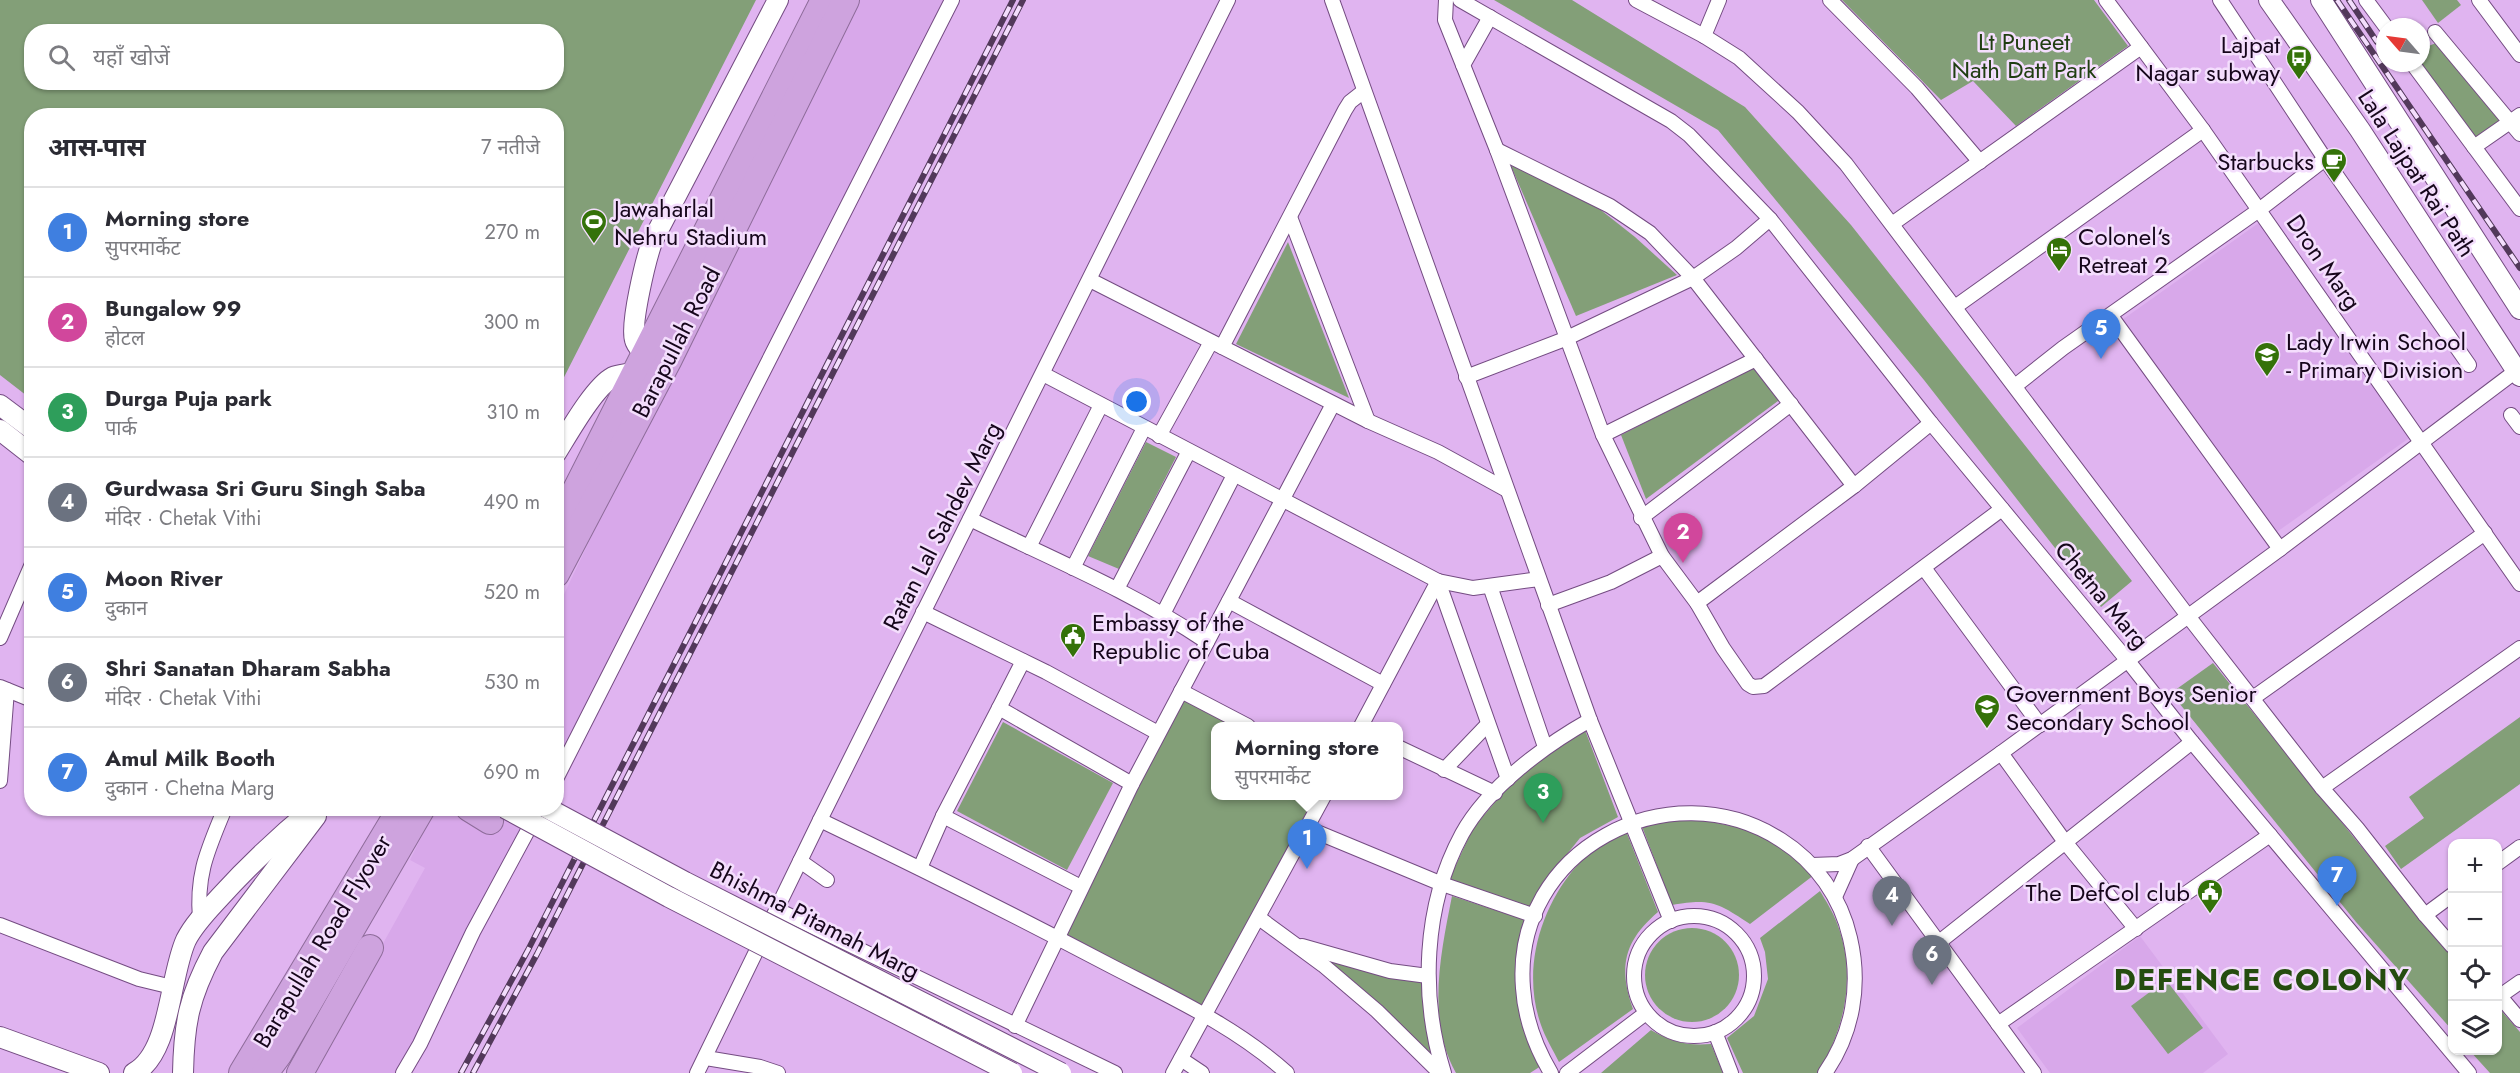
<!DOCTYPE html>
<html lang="hi">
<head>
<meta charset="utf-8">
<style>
	body { margin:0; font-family:Jost,"Noto Sans Devanagari",sans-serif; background:#f7f7f7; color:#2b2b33 }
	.controls { position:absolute; right:18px; bottom:18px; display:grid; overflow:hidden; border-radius:12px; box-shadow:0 2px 4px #0004 }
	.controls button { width:54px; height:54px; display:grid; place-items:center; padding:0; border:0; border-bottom:2px solid #e1e1e2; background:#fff; color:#2b2b33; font:30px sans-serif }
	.compass { position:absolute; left:2376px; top:18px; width:54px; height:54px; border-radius:50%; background:#fff; box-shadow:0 2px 4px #0004; rotate:298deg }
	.you { position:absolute; left:1137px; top:402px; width:21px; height:21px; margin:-15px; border:4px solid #fff; border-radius:50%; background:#1a73e8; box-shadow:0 0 0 9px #1a73e833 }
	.badge { display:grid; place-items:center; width:39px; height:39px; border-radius:50%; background:#1a73e8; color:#fff; font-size:20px; font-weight:700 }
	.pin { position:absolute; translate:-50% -50px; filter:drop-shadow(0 2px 3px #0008) }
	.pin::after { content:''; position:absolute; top:32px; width:21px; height:18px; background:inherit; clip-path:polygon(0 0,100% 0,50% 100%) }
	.popup { position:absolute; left:1211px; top:722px; width:192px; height:78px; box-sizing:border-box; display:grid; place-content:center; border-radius:12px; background:#fff; filter:drop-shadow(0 2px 4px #0005); font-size:20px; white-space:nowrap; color:#7c7c81 }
	.popup b { font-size:22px; color:#2b2b33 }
	.popup::after { content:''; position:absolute; left:50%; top:100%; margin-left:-12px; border:12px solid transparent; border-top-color:#fff }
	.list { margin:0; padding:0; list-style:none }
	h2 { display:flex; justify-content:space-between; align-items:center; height:78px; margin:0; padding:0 24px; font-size:26px }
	h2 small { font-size:20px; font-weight:400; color:#7c7c81 }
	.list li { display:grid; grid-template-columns:39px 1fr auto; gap:18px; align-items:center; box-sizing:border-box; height:90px; padding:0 24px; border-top:2px solid #e1e1e2 }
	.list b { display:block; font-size:22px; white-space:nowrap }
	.list p { margin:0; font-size:20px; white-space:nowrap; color:#7c7c81 }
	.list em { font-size:20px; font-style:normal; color:#7c7c81 }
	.icon { flex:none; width:33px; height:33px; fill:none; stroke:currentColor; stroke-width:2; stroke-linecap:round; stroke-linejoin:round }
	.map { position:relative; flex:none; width:2520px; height:1073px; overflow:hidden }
	.search { position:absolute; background:#fff; box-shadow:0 2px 4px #0004; left:24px; top:24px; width:540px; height:66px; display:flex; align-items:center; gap:15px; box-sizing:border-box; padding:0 21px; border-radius:24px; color:#7c7c81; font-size:22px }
	.panel { position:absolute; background:#fff; box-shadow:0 2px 4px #0004; left:24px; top:108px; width:540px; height:708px; border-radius:24px }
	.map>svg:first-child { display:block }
	.built { fill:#d8a8ea }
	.green { fill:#839f78; fill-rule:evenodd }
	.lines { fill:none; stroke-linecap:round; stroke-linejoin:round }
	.street-casing { stroke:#744c82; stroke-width:16 }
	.secondary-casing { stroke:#744c82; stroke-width:22 }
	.highway-casing { stroke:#8e6c9a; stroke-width:28 }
	.street { stroke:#fff; stroke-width:14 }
	.secondary { stroke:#fff; stroke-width:20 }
	.highway { stroke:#cea3de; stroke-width:26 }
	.rail-casing { stroke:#52395a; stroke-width:6 }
	.rail { stroke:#f4defd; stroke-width:4; stroke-dasharray:11; stroke-linecap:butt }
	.secondary-bridge-casing { stroke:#744c82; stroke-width:22; stroke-linecap:butt }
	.secondary-bridge { stroke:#fff; stroke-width:20 }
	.labels { text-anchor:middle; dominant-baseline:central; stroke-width:5; stroke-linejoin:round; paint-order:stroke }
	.park-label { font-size:24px; fill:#203e11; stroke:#f4defd }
	.poi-label { font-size:24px; fill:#16061b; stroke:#f4defd; text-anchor:start }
	.street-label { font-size:24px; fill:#16061b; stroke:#f4defd }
	.district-label { font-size:30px; font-weight:bold; letter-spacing:1.5px; fill:#254d0f; stroke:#f4defd }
</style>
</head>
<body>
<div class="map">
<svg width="2520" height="1073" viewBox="0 0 2520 1073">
	<rect width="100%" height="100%" fill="#e0b4f0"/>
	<g class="built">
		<path d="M847,0H946L557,772L556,611Z"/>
		<path d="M2260,222L2412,436L2274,534L2122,320Z"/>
		<path d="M435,809H538L400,1073H311L425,868L410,860Z"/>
		<path d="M2140,936L2228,1054L2203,1073H2050L2017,1028Z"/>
	</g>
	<g class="green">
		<path d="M0,0H756L557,391L556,116H32L31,399L0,375ZM32,32H556V82H32Z"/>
		<path d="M1494,0H1572L1745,107L1851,225L2132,581L2101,607L1924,380L1718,130Z"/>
		<path d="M1842,0H2094L2128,46L2016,126L1973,81L1941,100Z"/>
		<path d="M2422,0H2457L2461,5L2438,23Z"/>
		<path d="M2441,41L2509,119L2478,142L2419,63L2421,49Z"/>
		<path d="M1510,164L1597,207L1635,237L1677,275L1576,316Z"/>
		<path d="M1288,242L1349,398L1236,344Z"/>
		<path d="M1756,366L1782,398L1646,499L1621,435Z"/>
		<path d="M1146,442L1176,457L1119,569L1088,556Z"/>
		<path d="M2213,663L2419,918L2452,956V1030L2356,922L2171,693Z"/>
		<path d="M1183,700L1234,726H1216V796H1315L1204,1008L1066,934L1137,787Z"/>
		<path d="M2520,717V784L2401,869L2385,846L2424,818L2409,797Z"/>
		<path d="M1003,722L1113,783L1067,870L957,811Z"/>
		<path d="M1585,730L1618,817L1580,838L1555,869L1532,909L1449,880L1473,828L1508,787L1540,758Z"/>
		<path d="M1683,816L1760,832L1805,865L1814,875L1750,924C1718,903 1711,898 1672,905L1641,824Z"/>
		<path d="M1626,831L1658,912C1624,941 1618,967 1633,1009L1559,1062C1553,1050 1545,1037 1541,1025C1522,972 1539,911 1574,869C1588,852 1607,841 1626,831Z"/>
		<path d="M1820,891C1826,901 1833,912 1837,923C1857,975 1845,1028 1818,1073H1743L1727,1038L1754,1016L1768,979L1765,952L1760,938Z"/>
		<path d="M1452,896L1525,920L1515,971L1523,1020L1541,1066L1530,1073H1456C1426,1020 1441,952 1452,896Z"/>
		<circle cx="1692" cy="975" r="47"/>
		<path d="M1321,957L1423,981L1433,1059Z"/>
		<path d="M2166,980L2203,1028L2168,1054L2131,1006Z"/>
		<path d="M2498,1007L2520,1032V1073H2490L2470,1051L2498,1050Z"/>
		<path d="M1651,1030C1671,1042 1688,1046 1711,1044L1723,1073H1601Z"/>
	</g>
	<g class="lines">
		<defs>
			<g id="street">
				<path d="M1332,0L1590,720L1671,921"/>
				<path d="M1446,0L1445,20L1497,150L1603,435L1662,556L1697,603L1723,648L1748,684L1753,687L1764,686L2002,509"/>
				<path d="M1460,0L1671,121L1689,135L1770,219L1931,423L2128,661L2192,742L2469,1073"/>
				<path d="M1636,0L1704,36L1739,58L1798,112L1846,164L2188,616L2322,788L2357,828L2425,915L2452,946"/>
				<path d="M1830,0L1917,88L1980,162"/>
				<path d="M2106,0L2203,130L2520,584"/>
				<path d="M2220,0L2325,159L2469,365"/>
				<path d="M2366,0L2386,27"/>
				<path d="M2479,0L2520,55"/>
				<path d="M2435,32L2520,134"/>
				<path d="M1704,36L1719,0"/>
				<path d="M2412,63L2520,209"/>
				<path d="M1463,65L1490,17"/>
				<path d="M2474,147L2520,115"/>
				<path d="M1497,150L1610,206L1650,233L1693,278L1854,486"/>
				<path d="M1290,217L1368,421"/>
				<path d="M1892,224L2141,47"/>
				<path d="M1090,280L1368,421L1438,452L1507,490"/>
				<path d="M1955,307L2203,130"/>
				<path d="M2111,316L2280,549"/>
				<path d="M1222,347L1345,110L1350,102L1364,91"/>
				<path d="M1043,374L1438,581L1473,588L1539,579"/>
				<path d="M1466,377L1565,339L1693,278L1736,248L1770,219"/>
				<path d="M2015,386L2063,348L2259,210L2325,159"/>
				<path d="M2511,415L2520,427"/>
				<path d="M1603,435L1756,359"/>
				<path d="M1159,436L1211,342"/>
				<path d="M1641,518L1791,404"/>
				<path d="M970,519C1050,558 1133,592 1207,642"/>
				<path d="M1029,547L1101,405"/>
				<path d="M1073,568L1144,428"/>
				<path d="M1924,568L2040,725"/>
				<path d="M1438,581L1508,779"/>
				<path d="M1490,586L1545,747"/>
				<path d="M1117,589L1189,451"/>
				<path d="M1229,601L1383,684"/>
				<path d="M1697,603L1854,486L1931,423"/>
				<path d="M1548,605L1611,582L1662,556"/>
				<path d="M923,612L1046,672L1158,733"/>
				<path d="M1163,614L1234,475"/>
				<path d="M0,638L32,564"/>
				<path d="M0,687L32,700"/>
				<path d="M1181,691L1248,726"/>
				<path d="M2253,698L2485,533"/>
				<path d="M999,708L1023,661"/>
				<path d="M1361,726L1438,581"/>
				<path d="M1398,747L1495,793"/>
				<path d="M2001,753L2065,842L2136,929"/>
				<path d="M1444,770L1488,724"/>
				<path d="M556,779L952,0"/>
				<path d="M0,781L7,690"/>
				<path d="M2322,788L2520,648"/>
				<path d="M820,820C918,867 1016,916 1113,967C1173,998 1236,1027 1287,1073"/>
				<path d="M1307,828L1442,884L1535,916"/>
				<path d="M1868,846L2034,1073"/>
				<path d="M800,861L827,880"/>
				<path d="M2498,863L2520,847"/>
				<path d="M1812,865L1839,864L1852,859L2001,753L2280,549L2516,371"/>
				<path d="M920,868L943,816"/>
				<path d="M1081,887L943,816L999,708L1132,784"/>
				<path d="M1835,897L1852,859"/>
				<path d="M776,909L1115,1073"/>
				<path d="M2425,915L2452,895"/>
				<circle cx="1694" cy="976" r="60"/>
				<path d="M1259,918L1323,965L1377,1011L1440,1073"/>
				<path d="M200,919C196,873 208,850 225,808"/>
				<path d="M0,925L139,979L172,987"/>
				<path d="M1938,943L2192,742"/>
				<path d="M1302,946L1390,971L1428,976"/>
				<path d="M2498,994L2520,1020"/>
				<path d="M2500,996L2520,982"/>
				<path d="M1998,1024L2270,835"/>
				<path d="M1015,1026L1132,784L1333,404"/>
				<path d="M1715,1032L1731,1073"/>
				<path d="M706,1058L760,1067L778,1073"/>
				<path d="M1181,1059L1202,1073"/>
				<path d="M403,1073L420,1044L473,932L540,808"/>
				<path d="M697,1073L820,820L1228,0"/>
				<path d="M1173,1073L1324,796"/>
				<path d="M1444,1073C1420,996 1423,906 1462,834C1488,787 1544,746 1590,720"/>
				<path d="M1551,1073C1535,1046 1525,1019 1523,988C1512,850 1669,768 1781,840C1816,862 1841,898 1850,938C1861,985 1853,1033 1825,1073"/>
				<path d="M1567,1073L1646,1013"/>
			</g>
			<g id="secondary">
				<path d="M2269,0L2360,130L2520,376"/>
				<path d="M2321,0L2520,309"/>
				<path d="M645,355C642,351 636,345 635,340C630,324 646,259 652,242L778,0"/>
				<path d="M0,405L32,429"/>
				<path d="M0,430L32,455"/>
				<path d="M556,453C568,434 594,387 613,377C619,374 630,374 637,372"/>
				<path d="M0,1037L99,1073"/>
				<path d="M134,1073C171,1053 169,977 186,940C194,924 208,910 220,897C249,865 280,836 314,808"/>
				<path d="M183,1073C184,1023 189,997 213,952L316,816"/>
			</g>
			<g id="highway">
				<path d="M556,529L824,0"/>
				<path d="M556,574L668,361L846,0"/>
				<path d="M469,808L490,821"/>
				<path d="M242,1073L401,808"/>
				<path d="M265,1073L279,1054L422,808"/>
				<path d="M300,1073L370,948"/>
			</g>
		</defs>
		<use href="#street" class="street-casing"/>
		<use href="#secondary" class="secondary-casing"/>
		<use href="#highway" class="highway-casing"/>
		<use href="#street" class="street"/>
		<use href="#secondary" class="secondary"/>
		<use href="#highway" class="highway"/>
		<defs>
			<g id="rail">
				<path d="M2337,0L2520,268"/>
				<path d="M2349,0L2377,42"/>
				<path d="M461,1073L528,950L1013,0"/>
				<path d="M473,1073L537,954L1023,0"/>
			</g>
		</defs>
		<use href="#rail" class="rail-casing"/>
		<use href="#rail" class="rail"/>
		<defs>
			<g id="secondary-bridge">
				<path d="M505,808L669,897L1012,1073"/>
				<path d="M547,808L685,882L1061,1073"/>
			</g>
		</defs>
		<use href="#secondary-bridge" class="secondary-bridge-casing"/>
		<use href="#secondary-bridge" class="secondary-bridge"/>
	</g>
	<defs>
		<symbol id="bus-pin" viewBox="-11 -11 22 30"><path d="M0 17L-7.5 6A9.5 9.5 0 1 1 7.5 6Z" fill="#347209" stroke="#f4defd"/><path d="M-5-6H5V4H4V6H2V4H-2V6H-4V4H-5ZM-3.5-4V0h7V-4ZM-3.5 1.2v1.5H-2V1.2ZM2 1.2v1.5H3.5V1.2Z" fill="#fff"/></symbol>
		<symbol id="cafe-pin" viewBox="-11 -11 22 30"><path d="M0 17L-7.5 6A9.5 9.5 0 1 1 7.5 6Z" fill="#347209" stroke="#f4defd"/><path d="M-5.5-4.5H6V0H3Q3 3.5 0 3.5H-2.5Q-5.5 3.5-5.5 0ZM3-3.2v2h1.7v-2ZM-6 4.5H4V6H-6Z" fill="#fff"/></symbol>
		<symbol id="stadium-pin" viewBox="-11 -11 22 30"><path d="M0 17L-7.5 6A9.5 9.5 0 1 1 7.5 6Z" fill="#347209" stroke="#f4defd"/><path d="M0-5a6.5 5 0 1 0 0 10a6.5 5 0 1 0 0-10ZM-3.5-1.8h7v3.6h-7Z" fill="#fff"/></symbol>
		<symbol id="hotel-pin" viewBox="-11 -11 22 30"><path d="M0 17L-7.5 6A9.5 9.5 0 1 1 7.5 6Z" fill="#347209" stroke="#f4defd"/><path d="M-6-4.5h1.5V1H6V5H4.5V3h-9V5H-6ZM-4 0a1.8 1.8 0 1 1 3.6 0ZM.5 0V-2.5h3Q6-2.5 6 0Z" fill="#fff"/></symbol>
		<symbol id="school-pin" viewBox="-11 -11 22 30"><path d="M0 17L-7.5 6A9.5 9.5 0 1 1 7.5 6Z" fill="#347209" stroke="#f4defd"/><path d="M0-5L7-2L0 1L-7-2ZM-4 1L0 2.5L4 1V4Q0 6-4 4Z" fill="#fff"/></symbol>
		<symbol id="civic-pin" viewBox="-11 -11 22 30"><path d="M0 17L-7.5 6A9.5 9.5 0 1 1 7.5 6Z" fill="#347209" stroke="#f4defd"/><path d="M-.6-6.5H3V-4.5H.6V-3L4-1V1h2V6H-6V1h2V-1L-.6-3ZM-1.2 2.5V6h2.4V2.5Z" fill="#fff"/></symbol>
	</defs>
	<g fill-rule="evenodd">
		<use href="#bus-pin" x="2284" y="43" width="30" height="40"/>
		<use href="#cafe-pin" x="2319" y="146" width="30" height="40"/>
		<use href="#stadium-pin" x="579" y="207" width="30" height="40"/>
		<use href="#hotel-pin" x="2044" y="235" width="30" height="40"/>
		<use href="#school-pin" x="2252" y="340" width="30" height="40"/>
		<use href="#civic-pin" x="1058" y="621" width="30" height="40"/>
		<use href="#school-pin" x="1972" y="692" width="30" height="40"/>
		<use href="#civic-pin" x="2195" y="877" width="30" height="40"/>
	</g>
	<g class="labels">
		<g class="park-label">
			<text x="2024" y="41">Lt Puneet<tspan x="2024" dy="28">Nath Datt Park</tspan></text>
		</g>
		<g class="poi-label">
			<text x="2280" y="44" text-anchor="end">Lajpat<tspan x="2280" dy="28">Nagar subway</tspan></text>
			<text x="2314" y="161" text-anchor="end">Starbucks</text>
			<text x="614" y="208">Jawaharlal<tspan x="614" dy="28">Nehru Stadium</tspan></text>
			<text x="2078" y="236">Colonel‘s<tspan x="2078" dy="28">Retreat 2</tspan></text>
			<text x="2286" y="341">Lady Irwin School<tspan x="2286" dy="28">- Primary Division</tspan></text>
			<text x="1092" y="622">Embassy of the<tspan x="1092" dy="28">Republic of Cuba</tspan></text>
			<text x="2006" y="693">Government Boys Senior<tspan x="2006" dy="28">Secondary School</tspan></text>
			<text x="2190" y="892" text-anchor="end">The DefCol club</text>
		</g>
		<g class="street-label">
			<text transform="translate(2417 173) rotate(57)">Lala Lajpat Rai Path</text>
			<text transform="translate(2324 262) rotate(55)">Dron Marg</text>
			<text transform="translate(676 342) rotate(-63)">Barapullah Road</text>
			<text transform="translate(942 526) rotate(-63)">Ratan Lal Sahdev Marg</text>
			<text transform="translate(2102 595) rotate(50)">Chetna Marg</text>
			<text transform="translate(815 920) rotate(27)">Bhishma Pitamah Marg</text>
			<text transform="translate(322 941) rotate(-59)">Barapullah Road Flyover</text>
		</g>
		<g class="district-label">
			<text x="2262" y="979">DEFENCE COLONY</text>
		</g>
	</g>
</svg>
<div class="controls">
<button>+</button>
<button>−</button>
<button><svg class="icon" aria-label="locate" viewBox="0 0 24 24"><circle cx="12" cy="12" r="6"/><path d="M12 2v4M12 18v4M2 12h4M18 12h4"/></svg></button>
<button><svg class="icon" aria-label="layers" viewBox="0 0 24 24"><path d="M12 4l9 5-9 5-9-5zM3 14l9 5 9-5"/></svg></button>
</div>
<svg class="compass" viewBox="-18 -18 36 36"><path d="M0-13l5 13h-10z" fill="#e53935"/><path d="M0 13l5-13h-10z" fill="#7c7c81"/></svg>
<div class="you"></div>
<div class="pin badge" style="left:1307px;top:869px;background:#3f7fe0">1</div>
<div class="popup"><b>Morning store</b>सुपरमार्केट</div>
<div class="pin badge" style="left:1683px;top:563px;background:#d1479c">2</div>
<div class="pin badge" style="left:1543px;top:823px;background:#2e9e5b">3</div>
<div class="pin badge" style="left:1892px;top:926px;background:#6b7280">4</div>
<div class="pin badge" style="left:2101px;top:359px;background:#3f7fe0">5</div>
<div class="pin badge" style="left:1932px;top:985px;background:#6b7280">6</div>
<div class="pin badge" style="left:2337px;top:906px;background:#3f7fe0">7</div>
<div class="search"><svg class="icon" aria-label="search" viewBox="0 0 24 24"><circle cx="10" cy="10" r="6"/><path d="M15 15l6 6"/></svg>यहाँ खोजें</div>
<section class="panel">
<h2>आस-पास<small>7 नतीजे</small></h2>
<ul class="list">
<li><span class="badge" style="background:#3f7fe0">1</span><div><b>Morning store</b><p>सुपरमार्केट</p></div><em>270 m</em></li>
<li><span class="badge" style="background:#d1479c">2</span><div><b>Bungalow 99</b><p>होटल</p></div><em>300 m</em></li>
<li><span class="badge" style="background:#2e9e5b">3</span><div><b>Durga Puja park</b><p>पार्क</p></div><em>310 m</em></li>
<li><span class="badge" style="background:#6b7280">4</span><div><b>Gurdwasa Sri Guru Singh Saba</b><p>मंदिर · Chetak Vithi</p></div><em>490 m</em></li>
<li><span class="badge" style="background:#3f7fe0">5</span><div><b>Moon River</b><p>दुकान</p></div><em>520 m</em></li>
<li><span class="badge" style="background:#6b7280">6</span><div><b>Shri Sanatan Dharam Sabha</b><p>मंदिर · Chetak Vithi</p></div><em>530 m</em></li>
<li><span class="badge" style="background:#3f7fe0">7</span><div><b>Amul Milk Booth</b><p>दुकान · Chetna Marg</p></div><em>690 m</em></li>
</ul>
</section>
</div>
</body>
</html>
